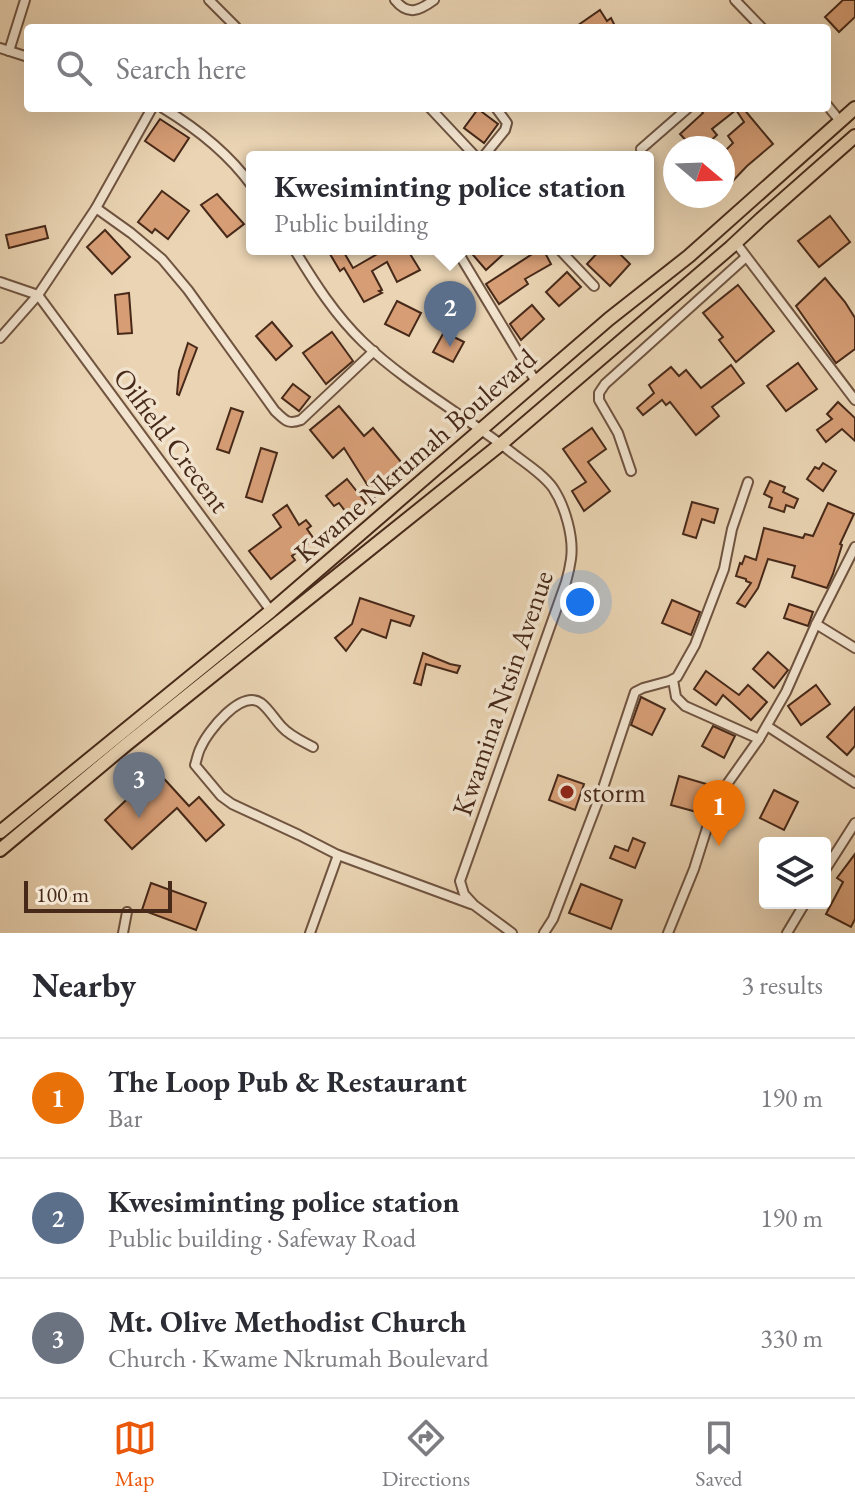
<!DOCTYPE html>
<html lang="en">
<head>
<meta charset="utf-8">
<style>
	body { margin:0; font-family:"EB Garamond",serif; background:#f2f2f3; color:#2b2b33 }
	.controls { position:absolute; right:24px; bottom:24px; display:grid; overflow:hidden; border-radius:8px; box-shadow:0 8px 32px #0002 }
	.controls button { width:72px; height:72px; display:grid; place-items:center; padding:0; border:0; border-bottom:2px solid #e1e1e2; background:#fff; color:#2b2b33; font:40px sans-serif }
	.compass { position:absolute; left:663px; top:136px; width:72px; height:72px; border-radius:50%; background:#fff; box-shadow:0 8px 32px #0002; rotate:109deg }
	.scale { position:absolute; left:24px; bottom:20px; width:148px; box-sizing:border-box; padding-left:8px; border:4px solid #472919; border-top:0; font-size:22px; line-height:28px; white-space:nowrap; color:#472919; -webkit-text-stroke:6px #f1e3ce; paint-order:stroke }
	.you { position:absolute; left:580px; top:602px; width:28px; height:28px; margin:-20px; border:6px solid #fff; border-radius:50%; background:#1a73e8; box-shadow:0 0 0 12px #1a73e833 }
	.badge { display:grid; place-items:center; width:52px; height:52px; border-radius:50%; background:#ea580c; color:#fff; font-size:26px; font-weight:700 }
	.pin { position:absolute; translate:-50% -66px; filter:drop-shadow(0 2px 4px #0008) }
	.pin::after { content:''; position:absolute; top:42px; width:28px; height:24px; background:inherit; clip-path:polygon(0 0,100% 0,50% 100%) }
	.popup { position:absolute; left:246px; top:151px; width:408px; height:104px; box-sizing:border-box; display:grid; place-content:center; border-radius:8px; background:#fff; filter:drop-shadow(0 2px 6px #0005); font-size:26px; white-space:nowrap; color:#7c7c81 }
	.popup b { font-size:30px; color:#2b2b33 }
	.popup::after { content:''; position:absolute; left:50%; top:100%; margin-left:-16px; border:16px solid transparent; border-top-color:#fff }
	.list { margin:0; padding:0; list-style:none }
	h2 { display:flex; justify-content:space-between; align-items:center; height:104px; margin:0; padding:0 32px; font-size:34px }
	h2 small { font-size:26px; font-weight:400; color:#7c7c81 }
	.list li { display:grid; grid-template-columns:52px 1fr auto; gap:24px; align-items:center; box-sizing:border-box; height:120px; padding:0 32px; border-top:2px solid #e1e1e2 }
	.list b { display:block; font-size:30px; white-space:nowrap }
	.list p { margin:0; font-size:26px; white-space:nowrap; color:#7c7c81 }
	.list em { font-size:26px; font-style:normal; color:#7c7c81 }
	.icon { flex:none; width:44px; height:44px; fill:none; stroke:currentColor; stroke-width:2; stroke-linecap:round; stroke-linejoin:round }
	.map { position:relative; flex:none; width:855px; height:933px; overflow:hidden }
	.search { position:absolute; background:#fff; box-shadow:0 8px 32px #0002; left:24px; right:24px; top:24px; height:88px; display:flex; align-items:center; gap:20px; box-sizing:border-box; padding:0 28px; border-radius:8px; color:#7c7c81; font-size:30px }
	.sheet { height:464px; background:#fff }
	nav { display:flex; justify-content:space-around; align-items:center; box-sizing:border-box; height:112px; border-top:2px solid #e1e1e2; background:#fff; font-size:22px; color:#7c7c81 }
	nav a { display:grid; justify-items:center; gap:4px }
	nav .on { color:#ea580c }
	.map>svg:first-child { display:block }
	.building { fill:#d79e76; stroke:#472919; stroke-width:2 }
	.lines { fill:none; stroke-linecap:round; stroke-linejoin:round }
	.minor-casing { stroke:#705440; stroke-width:12 }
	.trunk-casing { stroke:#472919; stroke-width:16 }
	.minor { stroke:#f1e3ce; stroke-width:8 }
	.trunk { stroke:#ead4b3; stroke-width:12 }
	.poi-dot { fill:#8f2418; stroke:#f1e3ce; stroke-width:3 }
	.labels { text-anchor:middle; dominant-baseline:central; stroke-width:7; stroke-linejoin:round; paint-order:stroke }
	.street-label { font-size:28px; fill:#472919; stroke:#f1e3ce }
	.poi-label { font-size:28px; fill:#472919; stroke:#f1e3ce; text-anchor:start }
</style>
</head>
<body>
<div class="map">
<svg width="855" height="933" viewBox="0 0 855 933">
	<rect width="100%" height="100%" fill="#ead4b3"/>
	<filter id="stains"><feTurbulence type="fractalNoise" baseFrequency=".0025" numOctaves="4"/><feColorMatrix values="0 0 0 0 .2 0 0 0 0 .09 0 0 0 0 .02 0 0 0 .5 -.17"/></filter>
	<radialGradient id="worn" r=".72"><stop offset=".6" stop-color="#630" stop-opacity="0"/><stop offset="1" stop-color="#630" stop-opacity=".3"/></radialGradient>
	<g class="building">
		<path d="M843,0H855V17L839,32L825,17Z"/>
		<path d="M600,10L607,21L611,18L616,28H574Z"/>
		<path d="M699,108H743L773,144L747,166L728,186L723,181V153L733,143L728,136L744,122L736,110L712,129L717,135L703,148H693L680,134L703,113Z"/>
		<path d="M478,109L498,124L484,143L464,128Z"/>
		<path d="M160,119L189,138L174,161L145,141Z"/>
		<path d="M162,191L189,211L168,239L155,229L152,233L138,222Z"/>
		<path d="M217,194L244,224L227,237L201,205Z"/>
		<path d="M830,216L850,242L819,267L798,241Z"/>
		<path d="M45,226L48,238L9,248L6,235Z"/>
		<path d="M105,230L130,257L112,274L87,247Z"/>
		<path d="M327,249H342L353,268L386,249H407L420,270L397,282L387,262L372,271L382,290L379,291L382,293L364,302L344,268L340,271Z"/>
		<path d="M468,249H509L486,270Z"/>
		<path d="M540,249H543L551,264L525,279L528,284L499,304L486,284Z"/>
		<path d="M601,249H615L630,264L610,286L587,264Z"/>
		<path d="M567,272L581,287L559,306L546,292Z"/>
		<path d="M825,278L845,302L855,318V349L836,363L796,306Z"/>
		<path d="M738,285L774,331L736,362L719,340L723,337L703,313Z"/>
		<path d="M129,293L132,333L118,334L115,295Z"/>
		<path d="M397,301L421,313L409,336L385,324Z"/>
		<path d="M532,305L544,319L521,340L510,324Z"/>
		<path d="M272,322L292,346L276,360L256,336Z"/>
		<path d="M332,332L353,361L326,384L303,353Z"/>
		<path d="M444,332L464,342L453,362L433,352Z"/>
		<path d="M188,343L197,348L179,395L177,394L179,371Z"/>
		<path d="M798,363L817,389L786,411L767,386Z"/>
		<path d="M731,365L744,383L712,407L719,416L696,435L670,402L666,405L662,400L643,415L637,408L654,393L649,385L671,367L679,376L686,370L701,388Z"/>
		<path d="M293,384L310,397L299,411L282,398Z"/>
		<path d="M838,402L855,418V441L842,429L826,442L817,430L832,419L827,414Z"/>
		<path d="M339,406L364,436L373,428L406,468L375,497L344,448L333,458L310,430Z"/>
		<path d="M231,408L243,412L229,453L217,449Z"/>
		<path d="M592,428L606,449L588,462L610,491L584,511L572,491L586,482L563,449Z"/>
		<path d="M261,448L277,453L262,502L246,497Z"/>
		<path d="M823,463L836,471L823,491L807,479L815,467L819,469Z"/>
		<path d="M347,479L366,503L349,516L339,503L334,506L326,496Z"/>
		<path d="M770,481L785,487L783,492L798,499L794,508L786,505L784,512L769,507L772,498L764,494Z"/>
		<path d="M692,502L718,509L714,523L702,519L696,538L683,534Z"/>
		<path d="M828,503L854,514L840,544L842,545L833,574L827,588L792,577L795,566L768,559L758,588L745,607L737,603L751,583L746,581V579L736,576L740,563L742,564L745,556L756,560L764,528L803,538L805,534L813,536Z"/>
		<path d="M287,505L299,525L306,520L311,526L307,529L314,539L292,556L295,560L271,579L249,551L281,527L273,515Z"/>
		<path d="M360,598L414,616L410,626L391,620L386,638L362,629L346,651L335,638L352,624Z"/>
		<path d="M672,600L700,612L691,635L662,623Z"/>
		<path d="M789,604L813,612L808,626L784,618Z"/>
		<path d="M768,652L788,670L774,688L753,669Z"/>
		<path d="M423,653L450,664L460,666L457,673L426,664L421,685L414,683Z"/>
		<path d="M706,671L739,695L748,685L767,702L751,720L723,695L716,705L694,689Z"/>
		<path d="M816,685L830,704L801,725L788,706Z"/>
		<path d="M641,697L665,709L652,735L631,725Z"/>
		<path d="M855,707V746L847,755L827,737Z"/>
		<path d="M713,726L735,736L724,758L702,746Z"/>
		<path d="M157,771L189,806L199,797L224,825L206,841L177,808L132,849L105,820Z"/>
		<path d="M558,775L584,784L575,810L549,800Z"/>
		<path d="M679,776L713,786L704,814L671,805Z"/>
		<path d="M774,790L798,802L784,830L760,818Z"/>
		<path d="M633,838L645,843L635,868L610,858L615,846L628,851Z"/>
		<path d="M855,854V919L851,927L826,914L843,882L837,878Z"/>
		<path d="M151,883L206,903L196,930L142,910Z"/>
		<path d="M581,884L622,900L611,929L569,913Z"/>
	</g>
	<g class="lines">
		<defs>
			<g id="minor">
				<path d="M209,0L236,27"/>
				<path d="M395,0C408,16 419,11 434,0"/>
				<path d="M735,0L762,28"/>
				<path d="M0,48L28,57"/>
				<path d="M9,51L25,0"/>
				<path d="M827,105L840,121"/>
				<path d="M163,108C196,128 229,154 252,186"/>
				<path d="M430,108L476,157"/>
				<path d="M641,149L688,108"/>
				<path d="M483,157L505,130L507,123L496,108"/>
				<path d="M96,208L131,233L162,259L188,290L275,411C285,420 287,425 301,420L374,351"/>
				<path d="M736,243L855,400"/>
				<path d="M294,249C314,282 335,315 363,342C408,385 463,414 511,452C525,463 543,474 553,488C565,506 574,537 571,559C570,566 568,575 566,582L460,881L464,894L474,905L512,933"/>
				<path d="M456,249L536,382"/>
				<path d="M559,249L594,286"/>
				<path d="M0,282L38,295"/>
				<path d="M38,295L271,611"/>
				<path d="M0,338L38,295L96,208L152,108"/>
				<path d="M631,471L618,433L599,400V393L605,384L746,257"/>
				<path d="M816,624L855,648"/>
				<path d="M673,680L676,697L685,706L759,739"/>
				<path d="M767,726L855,783"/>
				<path d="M313,747C302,741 290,736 282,727C275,720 269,709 261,703C241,689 208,731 201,747C198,752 197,759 195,765L221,796L232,804L299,835L338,855L471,904"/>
				<path d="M825,870L855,823"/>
				<path d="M123,933L127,912"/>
				<path d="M310,933L338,855"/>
				<path d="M544,933L553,919L603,788L635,692L643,688L669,681L677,677L695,645L724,569L732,529L748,482"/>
				<path d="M668,933L694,869L713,809L725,787L759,739L786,692L816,624L855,547"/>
				<path d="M787,933L805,903"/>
			</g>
			<g id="trunk">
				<path d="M0,832L271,611L609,319L689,256L855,108"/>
				<path d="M0,850L127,744L501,444L731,247L761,219L855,136"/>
			</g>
		</defs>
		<use href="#minor" class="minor-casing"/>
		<use href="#trunk" class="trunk-casing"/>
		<use href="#minor" class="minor"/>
		<use href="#trunk" class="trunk"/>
	</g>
	<circle class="poi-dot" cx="567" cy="792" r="8"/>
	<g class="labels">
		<g class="street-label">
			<text transform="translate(172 440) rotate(53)">Oilfield Crecent</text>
			<text transform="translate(415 455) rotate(-41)">Kwame Nkrumah Boulevard</text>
			<text transform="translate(502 693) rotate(-71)">Kwamina Ntsin Avenue</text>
		</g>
		<g class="poi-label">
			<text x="583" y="792">storm</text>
		</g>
	</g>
	<rect width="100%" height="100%" filter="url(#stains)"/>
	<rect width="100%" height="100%" fill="url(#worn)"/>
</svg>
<div class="controls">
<button><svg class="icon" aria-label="layers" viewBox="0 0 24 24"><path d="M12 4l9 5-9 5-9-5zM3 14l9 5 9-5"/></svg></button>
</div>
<svg class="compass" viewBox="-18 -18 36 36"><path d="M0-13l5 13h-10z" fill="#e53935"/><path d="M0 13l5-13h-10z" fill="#7c7c81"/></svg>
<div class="scale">100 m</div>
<div class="you"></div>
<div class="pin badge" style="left:719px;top:846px;background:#e8710a">1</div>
<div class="pin badge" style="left:450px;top:347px;background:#5c6f8a">2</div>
<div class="popup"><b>Kwesiminting police station</b>Public building</div>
<div class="pin badge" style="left:139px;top:818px;background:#6b7280">3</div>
<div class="search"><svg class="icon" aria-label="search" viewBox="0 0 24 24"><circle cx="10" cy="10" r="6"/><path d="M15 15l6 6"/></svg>Search here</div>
</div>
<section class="sheet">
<h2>Nearby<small>3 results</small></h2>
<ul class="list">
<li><span class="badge" style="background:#e8710a">1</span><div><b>The Loop Pub &amp; Restaurant</b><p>Bar</p></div><em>190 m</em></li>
<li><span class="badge" style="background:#5c6f8a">2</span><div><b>Kwesiminting police station</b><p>Public building · Safeway Road</p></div><em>190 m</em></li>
<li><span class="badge" style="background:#6b7280">3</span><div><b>Mt. Olive Methodist Church</b><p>Church · Kwame Nkrumah Boulevard</p></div><em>330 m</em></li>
</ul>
</section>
<nav>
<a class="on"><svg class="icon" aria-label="map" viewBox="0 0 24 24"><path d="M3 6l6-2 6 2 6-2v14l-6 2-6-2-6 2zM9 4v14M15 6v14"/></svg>Map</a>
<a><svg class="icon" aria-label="directions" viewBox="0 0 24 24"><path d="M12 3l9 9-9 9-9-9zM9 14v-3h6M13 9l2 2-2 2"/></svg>Directions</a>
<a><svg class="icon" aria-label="saved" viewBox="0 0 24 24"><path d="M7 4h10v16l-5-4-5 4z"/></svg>Saved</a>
</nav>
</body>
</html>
